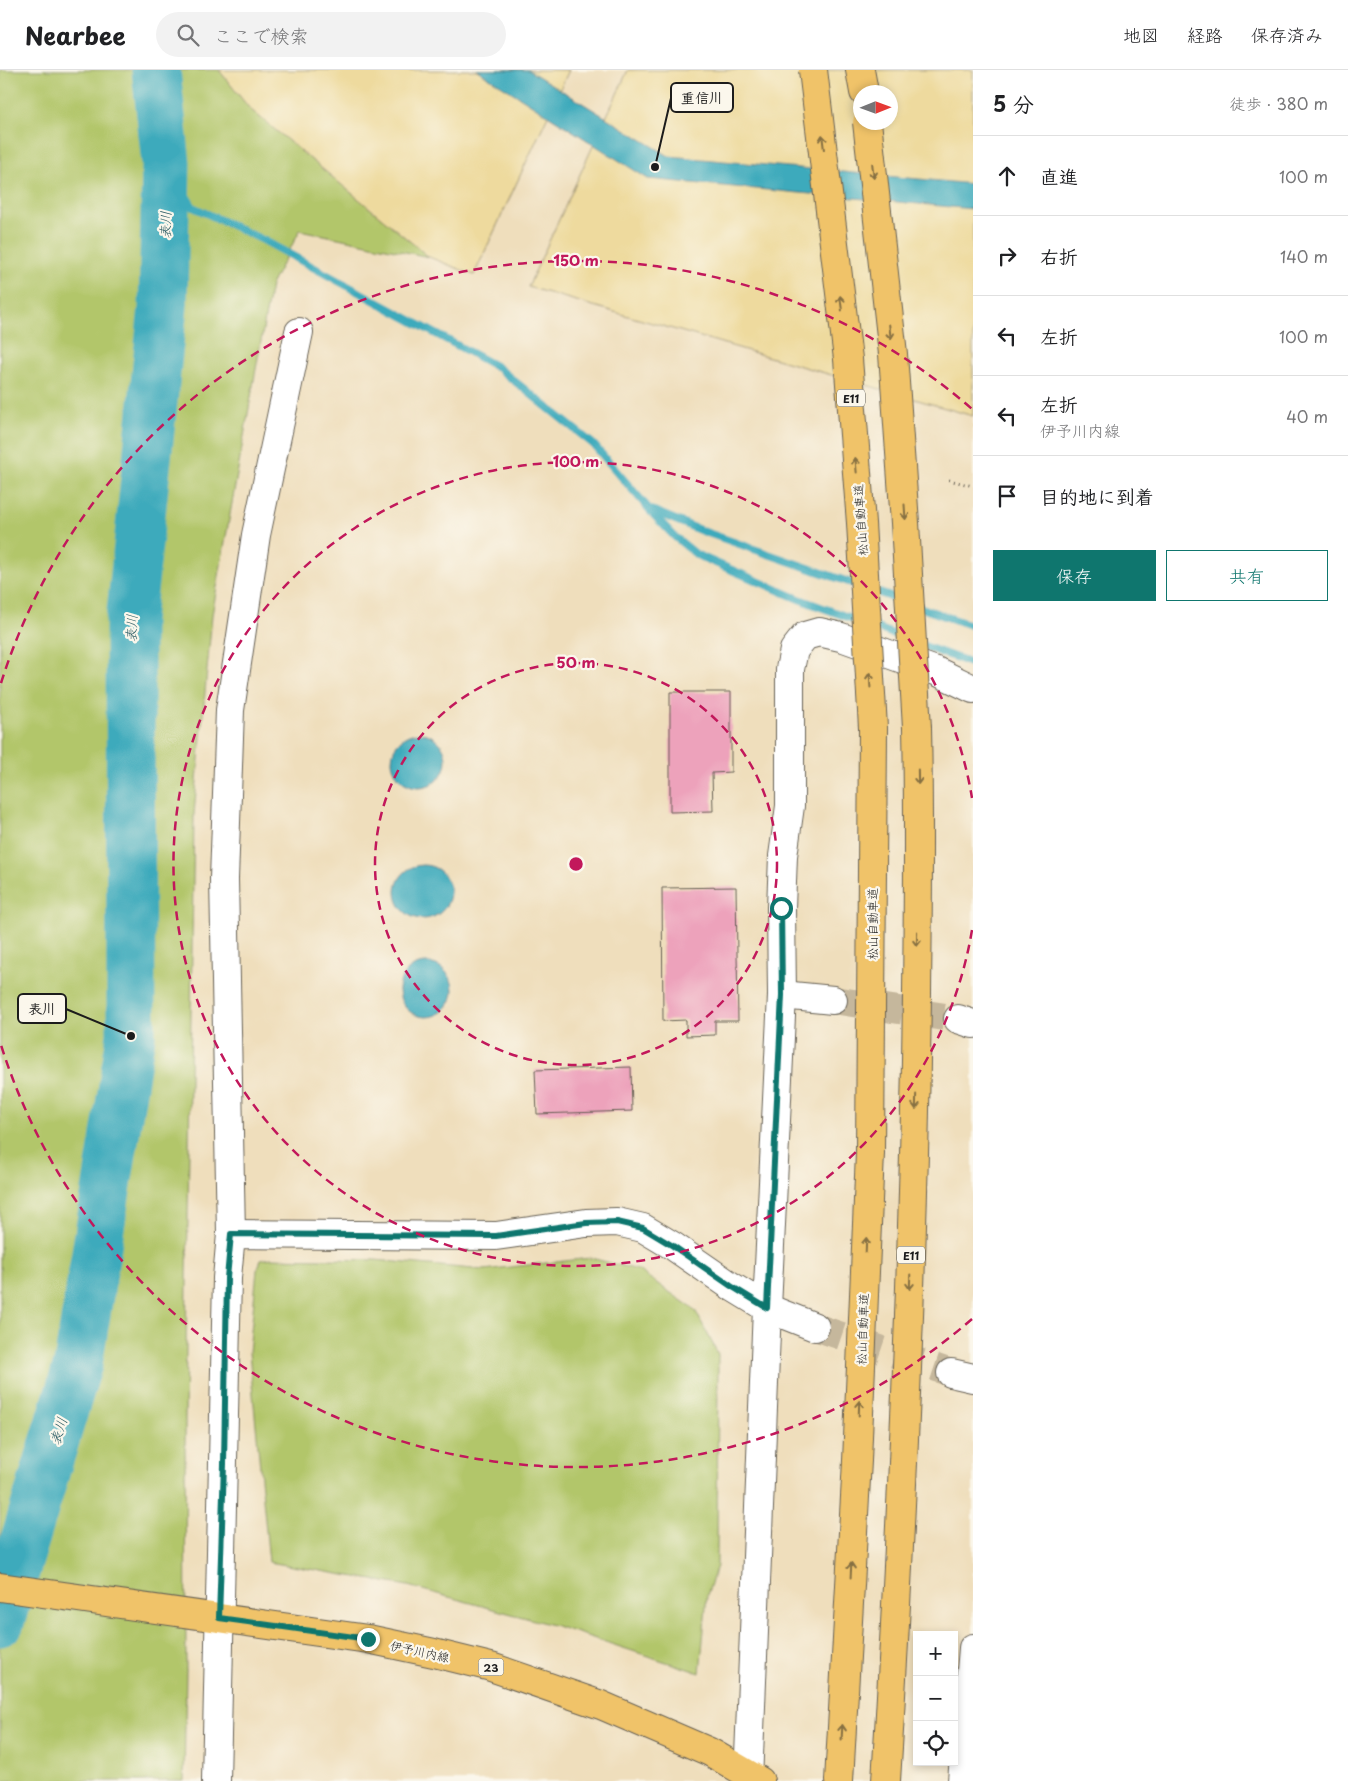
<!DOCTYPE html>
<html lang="ja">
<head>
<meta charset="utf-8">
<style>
	body { margin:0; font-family:"Playpen Sans","Klee One",sans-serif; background:#f2f2f2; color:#202124 }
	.controls { position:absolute; right:15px; bottom:15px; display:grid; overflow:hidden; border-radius:0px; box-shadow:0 2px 8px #0003 }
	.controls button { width:45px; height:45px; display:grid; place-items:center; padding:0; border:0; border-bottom:1px solid #e0e0e0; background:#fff; color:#202124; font:25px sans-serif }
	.compass { position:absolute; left:853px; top:15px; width:45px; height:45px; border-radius:50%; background:#fff; box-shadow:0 2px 8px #0003; rotate:89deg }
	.stop { position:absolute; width:15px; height:15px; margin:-11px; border:4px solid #0f766e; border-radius:50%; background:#fff }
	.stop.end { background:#0f766e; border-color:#fff; box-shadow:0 1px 5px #0008 }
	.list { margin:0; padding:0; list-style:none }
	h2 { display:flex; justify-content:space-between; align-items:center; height:65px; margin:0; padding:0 20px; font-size:21px }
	h2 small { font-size:16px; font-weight:400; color:#757577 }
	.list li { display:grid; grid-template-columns:32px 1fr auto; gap:15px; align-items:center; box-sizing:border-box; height:80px; padding:0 20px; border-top:1px solid #e0e0e0 }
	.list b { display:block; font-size:19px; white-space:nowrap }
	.list p { margin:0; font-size:16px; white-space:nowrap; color:#757577 }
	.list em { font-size:16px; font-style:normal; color:#757577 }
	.actions { display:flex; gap:10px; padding:15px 20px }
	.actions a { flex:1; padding:11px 0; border:1px solid #0f766e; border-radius:0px; text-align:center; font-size:18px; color:#0f766e }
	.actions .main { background:#0f766e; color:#fff }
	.icon { flex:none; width:28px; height:28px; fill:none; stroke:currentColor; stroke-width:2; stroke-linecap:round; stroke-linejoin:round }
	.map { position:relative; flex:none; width:973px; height:1711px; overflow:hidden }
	header { display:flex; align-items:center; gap:30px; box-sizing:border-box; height:70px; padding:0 25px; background:#fff; border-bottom:1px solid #e0e0e0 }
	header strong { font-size:24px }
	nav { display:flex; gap:28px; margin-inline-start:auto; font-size:18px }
	.search { width:350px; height:45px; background:#f2f2f2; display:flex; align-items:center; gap:12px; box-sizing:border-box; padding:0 18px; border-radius:28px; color:#757577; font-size:19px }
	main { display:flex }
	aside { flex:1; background:#fff }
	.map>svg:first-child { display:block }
	.green { fill:#b2c66a; stroke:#677143 }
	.sand { fill:#eeda9e; stroke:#857b5d; fill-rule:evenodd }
	.water { fill:#3daabc; stroke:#2c636c }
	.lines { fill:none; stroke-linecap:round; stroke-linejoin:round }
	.stream { stroke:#3daabc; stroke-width:8 }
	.river { stroke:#3daabc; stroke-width:49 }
	.building { fill:#eda2bb }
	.minor-tunnel { stroke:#c5b79c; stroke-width:28; stroke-dasharray:28 14; stroke-linecap:butt }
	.minor-casing { stroke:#666054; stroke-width:30 }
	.major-casing { stroke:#666054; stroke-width:30 }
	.highway-casing { stroke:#666054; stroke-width:30 }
	.path { stroke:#666054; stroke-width:3; stroke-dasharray:1 4; stroke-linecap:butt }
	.minor { stroke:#fff; stroke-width:28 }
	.major { stroke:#f0c369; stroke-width:28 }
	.highway { stroke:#f0c369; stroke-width:28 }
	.highway-bridge-casing { stroke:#666054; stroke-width:30; stroke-linecap:butt }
	.highway-bridge { stroke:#f0c369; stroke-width:28 }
	.oneway { stroke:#867042 }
	.route { stroke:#0f766e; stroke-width:6 }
	.ring { fill:none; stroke:#c2185b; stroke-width:2.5; stroke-dasharray:9 6 }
	.labels { text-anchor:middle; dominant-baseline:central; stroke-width:4.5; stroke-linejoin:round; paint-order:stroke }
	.shield { fill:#fbf7ec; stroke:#5f5e5a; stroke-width:1 }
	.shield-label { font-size:11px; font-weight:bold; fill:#1c1c1c }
	.street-label { font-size:12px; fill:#1c1c1c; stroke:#fbf7ec }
	.water-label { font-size:14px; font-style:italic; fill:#2b5c64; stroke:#fbf7ec }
	.centre { fill:#c2185b; stroke:#fbf7ec; stroke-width:2.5 }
	.ring-label { font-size:15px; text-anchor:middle; font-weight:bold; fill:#c2185b; stroke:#fbf7ec; stroke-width:4.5; stroke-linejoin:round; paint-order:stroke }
	.leader { fill:none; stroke:#1c1c1c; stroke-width:2 }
	.callout-dot { fill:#1c1c1c; stroke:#fbf7ec; stroke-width:2 }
	.callout { fill:#fbf7ec; stroke:#1c1c1c; stroke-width:2 }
	.callout-label { font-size:14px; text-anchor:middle; font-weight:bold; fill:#1c1c1c }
</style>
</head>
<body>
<header>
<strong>Nearbee</strong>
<div class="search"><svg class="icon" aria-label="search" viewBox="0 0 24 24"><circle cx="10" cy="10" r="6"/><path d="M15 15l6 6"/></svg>ここで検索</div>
<nav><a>地図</a><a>経路</a><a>保存済み</a></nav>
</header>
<main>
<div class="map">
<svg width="973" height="1711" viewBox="0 0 973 1711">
	<rect width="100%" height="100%" fill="#fbf7ec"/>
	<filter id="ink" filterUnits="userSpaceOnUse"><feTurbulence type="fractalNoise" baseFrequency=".02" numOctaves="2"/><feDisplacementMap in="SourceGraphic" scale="10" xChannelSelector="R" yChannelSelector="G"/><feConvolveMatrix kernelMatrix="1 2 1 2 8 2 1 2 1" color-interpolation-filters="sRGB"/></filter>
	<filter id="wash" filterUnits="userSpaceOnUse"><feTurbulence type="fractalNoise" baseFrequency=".0096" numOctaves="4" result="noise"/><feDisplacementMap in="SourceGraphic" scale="20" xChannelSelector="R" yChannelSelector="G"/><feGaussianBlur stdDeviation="1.12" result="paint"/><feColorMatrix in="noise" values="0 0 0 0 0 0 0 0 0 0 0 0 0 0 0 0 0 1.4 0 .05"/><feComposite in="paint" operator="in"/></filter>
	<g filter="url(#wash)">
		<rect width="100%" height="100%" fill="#efdebc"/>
		<g class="green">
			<path d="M0,0H219L250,39L429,187L300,160L271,215L212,545L194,744L185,1346L186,1599L184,1711H0Z"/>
			<path d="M271,1188L375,1190L484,1200L591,1188L638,1200L695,1240L718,1284L717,1496L707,1525L700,1603L556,1556L408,1516L269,1492L249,1282L257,1200L261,1190Z"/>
		</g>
		<g class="sand">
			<path d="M219,0H569L474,205L429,187L250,39Z"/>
			<path d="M628,0H973V346L528,217ZM861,22H891V52H861Z"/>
		</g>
		<g class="water">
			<path d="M477,0H528L669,86L973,114V139L648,109Z"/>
			<circle cx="419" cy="690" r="27"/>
			<circle cx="423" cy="822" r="27"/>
			<circle cx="426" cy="920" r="27"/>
		</g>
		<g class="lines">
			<g class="stream">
				<path d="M166,93L193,137L263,170L497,297L593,374L649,439L702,461L860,516"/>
				<path d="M651,442L675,467L697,485L799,529L861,552"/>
				<path d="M871,520L905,532"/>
				<path d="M916,536L973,556"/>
				<path d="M872,556L906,569"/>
				<path d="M916,573L973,594"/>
			</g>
			<path class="river" d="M0,1552L78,1294L131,966L130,551L163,237L166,93L156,0"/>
		</g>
		<g id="blocks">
			<g class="building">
				<path d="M670,622H731V702L712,703L713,741L670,742Z"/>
				<path d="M736,817L738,951H715V965L686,966V950L663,951L662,818Z"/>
				<path d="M631,997L632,1041L537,1044L535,1000Z"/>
			</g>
		</g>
	</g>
	<g filter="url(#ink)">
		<use href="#blocks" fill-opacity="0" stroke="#666054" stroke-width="1"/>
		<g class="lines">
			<g class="minor-tunnel">
				<path d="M833,930L958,949"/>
				<path d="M815,1257L951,1303"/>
			</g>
			<defs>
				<g id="minor">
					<path d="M782,925L833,930"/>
					<path d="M958,949L973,954"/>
					<path d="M231,1164L224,809L230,640L256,465L299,262"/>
					<path d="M951,1303L973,1308"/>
					<path d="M216,1711L227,1208L231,1164L496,1166L586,1153L617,1152L643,1158L673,1176L731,1216L767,1238L815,1257"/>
					<path d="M748,1711L767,1238L782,925L781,838L783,786L790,736V599L794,580L805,566L819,562L841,567L936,601L973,619"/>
					<path d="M962,1711L973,1578"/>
				</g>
				<path id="major" d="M0,1517L368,1569L434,1583L491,1597L601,1635L710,1682L760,1711"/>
				<g id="highway">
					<path d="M860,0L864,22"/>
					<path d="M839,1711L857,1391L870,1083L873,658"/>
					<path d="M886,1711C902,1448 914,1186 917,923C918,834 919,746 917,658"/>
				</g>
			</defs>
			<use href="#minor" class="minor-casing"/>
			<use href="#major" class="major-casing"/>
			<use href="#highway" class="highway-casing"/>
			<path class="path" d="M949,410L973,416"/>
			<use href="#minor" class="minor"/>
			<use href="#major" class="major"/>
			<use href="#highway" class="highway"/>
			<defs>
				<g id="highway-bridge">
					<path d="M813,0L848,289L861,453L873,658"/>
					<path d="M867,52L893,284L905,453L917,658"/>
				</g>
			</defs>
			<use href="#highway-bridge" class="highway-bridge-casing"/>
			<use href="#highway-bridge" class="highway-bridge"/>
		</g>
		<defs><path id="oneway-shaft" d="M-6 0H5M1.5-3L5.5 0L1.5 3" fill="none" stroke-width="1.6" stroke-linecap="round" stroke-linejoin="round" transform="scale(1.25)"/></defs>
		<g class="oneway">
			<use href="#oneway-shaft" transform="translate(823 72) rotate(-97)"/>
			<use href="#oneway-shaft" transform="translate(873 101) rotate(84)"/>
			<use href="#oneway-shaft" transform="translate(841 233) rotate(-97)"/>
			<use href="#oneway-shaft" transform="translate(890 262) rotate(84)"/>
			<use href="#oneway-shaft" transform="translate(856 395) rotate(-95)"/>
			<use href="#oneway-shaft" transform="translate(905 442) rotate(86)"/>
			<use href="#oneway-shaft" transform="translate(870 610) rotate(-93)"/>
			<use href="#oneway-shaft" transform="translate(918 707) rotate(89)"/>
			<use href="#oneway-shaft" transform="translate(917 869) rotate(91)"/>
			<use href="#oneway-shaft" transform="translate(916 1032) rotate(91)"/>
			<use href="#oneway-shaft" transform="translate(866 1175) rotate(-88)"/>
			<use href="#oneway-shaft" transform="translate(910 1212) rotate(92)"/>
			<use href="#oneway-shaft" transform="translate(859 1338) rotate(-88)"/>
			<use href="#oneway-shaft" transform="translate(851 1500) rotate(-87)"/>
			<use href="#oneway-shaft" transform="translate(842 1662) rotate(-87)"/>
		</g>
	</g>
	<g class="lines" filter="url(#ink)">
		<path class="route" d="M368,1569L219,1548L224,1394L227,1208L231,1164L496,1166L586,1153L617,1152L643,1158L673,1176L731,1216L767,1238L782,925L781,838"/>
	</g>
	<g class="ring">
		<circle cx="576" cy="794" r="201"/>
		<path d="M972 860A402 402 0 1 1 972 728"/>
		<path d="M972 1249A603 603 0 0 1 1 975M1 613A603 603 0 0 1 972 339"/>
	</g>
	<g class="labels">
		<g class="shield">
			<rect x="837" y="319.5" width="28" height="17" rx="4"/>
			<rect x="897" y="1176.5" width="28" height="17" rx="4"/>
			<rect x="478.5" y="1588.5" width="25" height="17" rx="4"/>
		</g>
		<g class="shield-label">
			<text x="851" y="328">E11</text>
			<text x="911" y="1185">E11</text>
			<text x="491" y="1597">23</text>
		</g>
		<g class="street-label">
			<text transform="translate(860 450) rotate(-94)">松山自動車道</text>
			<text transform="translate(872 854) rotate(-90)">松山自動車道</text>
			<text transform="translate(862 1259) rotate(-88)">松山自動車道</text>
			<text transform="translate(420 1581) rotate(12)">伊予川内線</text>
		</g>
		<g class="water-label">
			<text transform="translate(165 155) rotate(-89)">表川</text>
			<text transform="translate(131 558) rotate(-88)">表川</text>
			<text transform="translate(58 1361) rotate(-73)">表川</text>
		</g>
	</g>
	<circle cx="576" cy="794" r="8" class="centre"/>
	<g class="ring-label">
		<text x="576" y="196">150 m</text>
		<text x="576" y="397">100 m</text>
		<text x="576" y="598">50 m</text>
	</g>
	<path class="leader" d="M655 97L671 28M131 966L66 939"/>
	<g class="callout-dot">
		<circle cx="655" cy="97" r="5"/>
		<circle cx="131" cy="966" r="5"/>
	</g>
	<g class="callout">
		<rect x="671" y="13" width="62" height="29" rx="5"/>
		<rect x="18" y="924" width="48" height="29" rx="5"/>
	</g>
	<g class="callout-label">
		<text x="702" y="33">重信川</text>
		<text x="42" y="944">表川</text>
	</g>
</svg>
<div class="controls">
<button>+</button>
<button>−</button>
<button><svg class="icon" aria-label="locate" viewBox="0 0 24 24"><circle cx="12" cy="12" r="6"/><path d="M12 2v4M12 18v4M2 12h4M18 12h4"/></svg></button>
</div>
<svg class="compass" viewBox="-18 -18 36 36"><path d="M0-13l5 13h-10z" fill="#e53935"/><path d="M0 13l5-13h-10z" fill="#757577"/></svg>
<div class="stop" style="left:781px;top:838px"></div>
<div class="stop end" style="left:368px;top:1569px"></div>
</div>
<aside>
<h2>5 分<small>徒歩 · 380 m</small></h2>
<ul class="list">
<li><svg class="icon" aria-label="ahead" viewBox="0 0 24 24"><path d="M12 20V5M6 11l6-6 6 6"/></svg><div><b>直進</b></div><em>100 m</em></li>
<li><svg class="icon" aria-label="right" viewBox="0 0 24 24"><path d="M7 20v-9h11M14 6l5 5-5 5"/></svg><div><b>右折</b></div><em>140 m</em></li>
<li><svg class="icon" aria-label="left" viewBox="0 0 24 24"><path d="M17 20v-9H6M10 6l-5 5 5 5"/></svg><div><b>左折</b></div><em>100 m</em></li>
<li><svg class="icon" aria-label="left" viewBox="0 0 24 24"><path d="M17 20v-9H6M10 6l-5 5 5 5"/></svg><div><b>左折</b><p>伊予川内線</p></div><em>40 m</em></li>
<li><svg class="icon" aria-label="arrive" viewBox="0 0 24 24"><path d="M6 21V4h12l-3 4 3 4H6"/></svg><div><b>目的地に到着</b></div></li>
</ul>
<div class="actions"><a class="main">保存</a><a>共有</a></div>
</aside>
</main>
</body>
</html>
